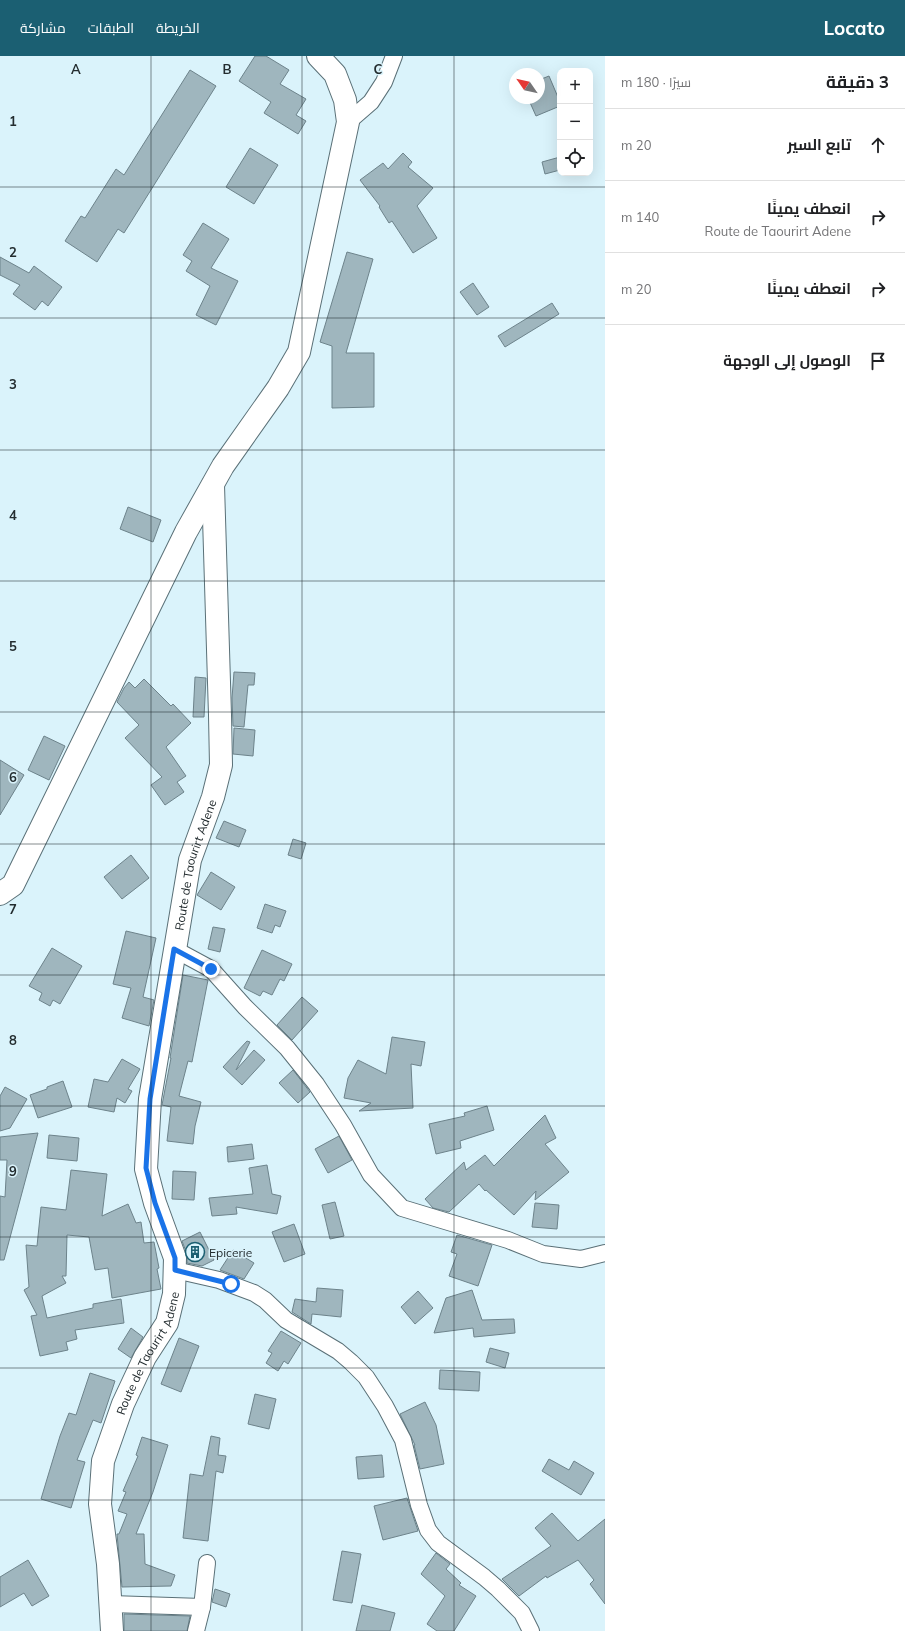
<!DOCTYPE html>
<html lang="ar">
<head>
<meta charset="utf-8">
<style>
	body { margin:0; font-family:Mulish,Cairo,sans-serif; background:#f6f6f6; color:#202124; direction:rtl }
	.controls { position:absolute; right:12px; top:12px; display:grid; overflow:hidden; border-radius:8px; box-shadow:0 4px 16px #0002 }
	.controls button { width:36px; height:36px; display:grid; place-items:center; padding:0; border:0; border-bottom:1px solid #e0e0e0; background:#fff; color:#202124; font:20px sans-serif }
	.compass { position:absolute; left:509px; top:12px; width:36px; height:36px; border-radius:50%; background:#fff; box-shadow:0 4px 16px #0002; rotate:304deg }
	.stop { position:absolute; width:12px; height:12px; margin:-9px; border:3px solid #1a73e8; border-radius:50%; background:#fff }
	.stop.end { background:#1a73e8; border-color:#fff; box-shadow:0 1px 4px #0008 }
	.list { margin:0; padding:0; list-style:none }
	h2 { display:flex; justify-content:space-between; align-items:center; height:52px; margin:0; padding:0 16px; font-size:17px }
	h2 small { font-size:13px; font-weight:400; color:#757577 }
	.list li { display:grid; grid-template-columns:26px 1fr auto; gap:12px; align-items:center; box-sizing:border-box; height:72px; padding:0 16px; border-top:1px solid #e0e0e0 }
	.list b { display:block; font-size:15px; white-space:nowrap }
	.list p { margin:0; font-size:13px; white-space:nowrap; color:#757577 }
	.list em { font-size:13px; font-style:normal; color:#757577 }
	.icon { flex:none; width:22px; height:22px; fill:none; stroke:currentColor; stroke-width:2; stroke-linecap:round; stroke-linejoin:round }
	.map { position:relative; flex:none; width:605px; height:1575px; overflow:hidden; direction:ltr }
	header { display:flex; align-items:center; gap:24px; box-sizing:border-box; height:56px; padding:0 20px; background:#1b5f72; color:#fff }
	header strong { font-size:19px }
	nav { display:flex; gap:22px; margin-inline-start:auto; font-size:14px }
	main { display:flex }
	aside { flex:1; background:#fff }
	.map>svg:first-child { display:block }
	.building { fill:#9fb6be; stroke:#6d838b }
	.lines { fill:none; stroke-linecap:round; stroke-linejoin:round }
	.street-casing { stroke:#5a7077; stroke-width:18 }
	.secondary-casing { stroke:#5a7077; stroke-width:24 }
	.street { stroke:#fff; stroke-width:16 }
	.secondary { stroke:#fff; stroke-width:22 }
	.route { stroke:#1a73e8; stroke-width:5 }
	.grid { fill:none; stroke:#232c2f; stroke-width:1; stroke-opacity:0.55 }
	.labels { text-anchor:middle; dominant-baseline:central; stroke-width:3; stroke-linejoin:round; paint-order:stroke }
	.street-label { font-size:12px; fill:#232c2f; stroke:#daf3fb }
	.poi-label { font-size:12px; fill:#232c2f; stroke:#daf3fb; text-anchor:start }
	.grid-label { font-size:13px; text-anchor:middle; font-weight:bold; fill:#232c2f; stroke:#daf3fb; stroke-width:3; stroke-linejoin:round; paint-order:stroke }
</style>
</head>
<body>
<header>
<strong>Locato</strong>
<nav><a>الخريطة</a><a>الطبقات</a><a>مشاركة</a></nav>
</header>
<main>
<aside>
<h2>3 دقيقة<small>سيرًا · 180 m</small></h2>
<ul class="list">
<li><svg class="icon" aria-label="ahead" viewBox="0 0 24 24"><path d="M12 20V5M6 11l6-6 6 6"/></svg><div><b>تابع السير</b></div><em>20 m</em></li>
<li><svg class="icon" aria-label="right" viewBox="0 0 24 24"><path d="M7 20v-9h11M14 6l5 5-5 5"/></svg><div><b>انعطف يمينًا</b><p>Route de Taourirt Adene</p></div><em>140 m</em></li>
<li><svg class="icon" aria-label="right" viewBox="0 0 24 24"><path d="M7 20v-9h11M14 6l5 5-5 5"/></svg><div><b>انعطف يمينًا</b></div><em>20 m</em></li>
<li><svg class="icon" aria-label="arrive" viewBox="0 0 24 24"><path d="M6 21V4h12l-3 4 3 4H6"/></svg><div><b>الوصول إلى الوجهة</b></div></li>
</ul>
</aside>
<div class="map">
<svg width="605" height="1575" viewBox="0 0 605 1575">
	<rect width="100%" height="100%" fill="#daf3fb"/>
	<g class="building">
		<path d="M255,0H266L289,14L280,28L306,43L296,59L306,65L298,78L264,57L271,46L239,25Z"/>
		<path d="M190,14L216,30L124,177L118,173L97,206L65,185L81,160L85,162L116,113L124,119Z"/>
		<path d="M549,20L560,46V50L536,60L528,42H539V24Z"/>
		<path d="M250,92L278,109L254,148L226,131Z"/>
		<path d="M403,97L412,106L408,111L433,132L417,150L437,182L413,197L392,165L389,167L379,151L380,150L360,124L383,107L388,113Z"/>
		<path d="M560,101V114L545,118L542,106Z"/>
		<path d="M203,167L229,183L211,212L238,225L216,269L196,259L210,230L186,215L192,205L183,199Z"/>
		<path d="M347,196L373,203L346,297H374V351L332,352V290L320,286Z"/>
		<path d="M0,201L29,217L34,210L62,231L48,250L42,245L35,254L13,238L20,229L0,219Z"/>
		<path d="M473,227L489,251L477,259L460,236Z"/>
		<path d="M552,247L559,258L505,291L498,280Z"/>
		<path d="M128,451L161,464L153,486L120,473Z"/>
		<path d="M234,616L255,617L254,629H248L244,671L233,670L232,642Z"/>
		<path d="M195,621L206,622L204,661H193Z"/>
		<path d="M144,623L171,650L173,648L191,667L166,691L186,720L177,726L184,736L165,749L151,729L162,721L125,682L139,669L117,646L124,632L129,626L135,632Z"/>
		<path d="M234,672L255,674L253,700L233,698Z"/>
		<path d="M44,680L65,690L49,724L28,714Z"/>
		<path d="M0,704L24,719L0,759Z"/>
		<path d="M224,765L246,774L239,791L216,782Z"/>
		<path d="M293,783L306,787L301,803L288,799Z"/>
		<path d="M131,799L149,822L122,843L104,821Z"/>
		<path d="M211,816L235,831L221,854L197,839Z"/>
		<path d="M265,848L286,855L280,871L275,869L272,877L257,872Z"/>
		<path d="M213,871L225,873L220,896L208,893Z"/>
		<path d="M126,875L156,882L143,941L154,944L149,970L122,962L131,932L113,928Z"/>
		<path d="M52,892L82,910L60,948L53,944L50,950L39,944L42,937L29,930Z"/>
		<path d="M262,894L292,908L284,925L280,923L272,939L263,935L260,940L244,932Z"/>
		<path d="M183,919L208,924L192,1006L188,1005L179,1040L201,1046L195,1070L193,1088L167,1085L171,1051L162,1049L171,1002H170Z"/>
		<path d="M302,941L318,955L292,984L277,969Z"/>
		<path d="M392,981L425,986L421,1010L411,1008L413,1052L359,1055L371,1047L344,1042L348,1022L358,1004L386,1018Z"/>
		<path d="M247,985L250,986L236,1014L254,994L265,1004L242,1029L223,1011Z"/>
		<path d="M122,1003L140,1013L128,1033L132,1035L125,1047L117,1042L114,1056L88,1051L94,1023L108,1026Z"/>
		<path d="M293,1014L310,1036L298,1047L279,1027Z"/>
		<path d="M63,1025L72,1051L38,1062L30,1039L47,1033V1031Z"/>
		<path d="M5,1031L27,1043L10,1072L0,1075V1040Z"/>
		<path d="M487,1050L494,1074L460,1085L461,1092L436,1098L429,1068L465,1060L464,1057Z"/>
		<path d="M545,1059L556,1082L545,1088L569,1116L535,1144L536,1135L514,1159L486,1134L485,1135L479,1128L449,1156L433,1152L425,1143L464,1106L466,1114L485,1099L494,1110Z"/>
		<path d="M38,1077L4,1204H0V1140L5,1141L7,1104H0V1081Z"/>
		<path d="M49,1079L79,1082L77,1105L47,1102Z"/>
		<path d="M339,1080L352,1104L328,1117L315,1093Z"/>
		<path d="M252,1088L254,1103L228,1106L227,1091Z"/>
		<path d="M267,1109L272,1138L281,1140L277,1158L236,1151L237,1158L212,1160L209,1142L253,1138L249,1112Z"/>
		<path d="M71,1114L107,1118L102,1160L128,1148L136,1167L141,1166L144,1187L154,1186L159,1212L157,1213L161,1233L112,1242L108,1212L95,1214L89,1181L67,1179L66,1220H62L66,1227L42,1240L47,1262L93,1252V1248L121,1243L124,1267L75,1274L77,1283L66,1286L68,1294L40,1300L31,1260L37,1259L24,1234L29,1231L26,1189L37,1190L41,1151L66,1154Z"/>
		<path d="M173,1115L196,1116L194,1144L172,1143Z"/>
		<path d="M335,1146L344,1180L330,1183L322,1149Z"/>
		<path d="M535,1147L559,1149L557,1173L532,1171Z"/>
		<path d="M294,1168L305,1198L284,1206L272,1176Z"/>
		<path d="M200,1176L214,1204L202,1210L187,1207V1198L182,1185Z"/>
		<path d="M457,1179L492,1189L478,1230L449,1220L457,1198L451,1196Z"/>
		<path d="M233,1194L254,1207L244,1223L220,1214Z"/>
		<path d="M317,1232L343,1234L341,1261L312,1258L311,1268L292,1256L295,1243L316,1246Z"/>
		<path d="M472,1234L482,1264L514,1263L515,1277L474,1281L473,1272L434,1277L446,1242Z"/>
		<path d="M418,1235L433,1252L415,1268L401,1251Z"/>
		<path d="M131,1272L143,1281L131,1302L118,1293Z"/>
		<path d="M281,1275L301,1287L288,1308L284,1305L278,1315L266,1307L272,1297L268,1295Z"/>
		<path d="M179,1282L199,1290L181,1336L161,1328Z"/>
		<path d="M490,1292L509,1297L505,1312L486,1306Z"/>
		<path d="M440,1314L480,1316L479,1335L439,1333Z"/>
		<path d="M90,1317L115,1325L101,1367L93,1364L77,1404L85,1406L71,1452L41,1443L60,1380L69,1357L76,1359Z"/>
		<path d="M255,1338L276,1343L269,1373L248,1368Z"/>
		<path d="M425,1346L436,1369L444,1408L420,1413L414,1389H415L400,1358Z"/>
		<path d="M211,1380L220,1382L218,1399L226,1400L223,1417L216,1415L208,1485L183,1482L190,1418L203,1420Z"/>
		<path d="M142,1381L168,1389L153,1436L136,1478H144L145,1508L175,1519L171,1530L122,1531L117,1478H119L127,1458L118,1455L126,1436L123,1435L138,1400L136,1399Z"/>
		<path d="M382,1399L384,1421L358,1423L356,1401Z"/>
		<path d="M549,1403L569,1414L574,1405L594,1417L581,1439L542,1415Z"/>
		<path d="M407,1442L418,1475L383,1484L374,1450Z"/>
		<path d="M552,1457L578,1485L605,1463V1548L590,1528L594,1524L578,1504L547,1522L546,1520L519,1540L502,1523L551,1490L535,1472Z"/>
		<path d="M342,1495L361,1498L352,1547L333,1544Z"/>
		<path d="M436,1497L450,1508L446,1513L461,1527L459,1529L476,1540L454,1575H437L427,1568L445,1540L421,1518Z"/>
		<path d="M28,1504L49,1540L32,1550L24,1537L0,1551V1521Z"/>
		<path d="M215,1533L230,1538L226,1551L212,1546Z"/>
		<path d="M362,1549L395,1557L390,1575H356Z"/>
		<path d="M124,1558L190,1560L187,1575H124Z"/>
	</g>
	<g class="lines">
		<defs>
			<g id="street">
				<path d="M348,66L371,46L384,26L394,0"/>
				<path d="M174,893L211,913L245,951L287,992L316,1028L343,1069L371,1119L402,1152L508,1184L543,1198L581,1203L605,1197"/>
				<path d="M175,1214L219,1224L254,1237L265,1244L286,1264L338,1295L351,1306L366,1321L385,1350L403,1384L419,1449L428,1474L438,1487L484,1521L498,1533L522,1557L531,1575"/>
				<path d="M111,1548L202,1551L207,1507"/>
				<path d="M196,1575L202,1551"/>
			</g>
			<g id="secondary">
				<path d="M0,838L13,829L186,476L223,410L278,332L299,296L348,66L345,44L335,18L318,0"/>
				<path id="s1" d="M112,1575L108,1508L100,1448L103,1405L123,1348L145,1301L167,1267L174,1238L175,1202L155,1147L146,1113L150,1043L190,804L213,741L221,709L220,659L213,429"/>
			</g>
		</defs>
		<use href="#street" class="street-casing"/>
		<use href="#secondary" class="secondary-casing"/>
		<use href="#street" class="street"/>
		<use href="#secondary" class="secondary"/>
	</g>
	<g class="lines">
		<path class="route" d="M211,913L174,893L150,1043L146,1112L155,1147L175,1202V1214L231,1228"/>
	</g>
	<path class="grid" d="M151,0V1575M302,0V1575M454,0V1575M0,131H605M0,262H605M0,394H605M0,525H605M0,656H605M0,788H605M0,919H605M0,1050H605M0,1181H605M0,1312H605M0,1444H605"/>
	<defs>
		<symbol id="building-ring" viewBox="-11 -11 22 22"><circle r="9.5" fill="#daf3fb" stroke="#1b5f72" stroke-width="1.5"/><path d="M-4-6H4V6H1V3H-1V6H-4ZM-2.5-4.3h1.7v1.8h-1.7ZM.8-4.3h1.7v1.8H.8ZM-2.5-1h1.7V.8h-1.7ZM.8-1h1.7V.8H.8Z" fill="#1b5f72"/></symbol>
	</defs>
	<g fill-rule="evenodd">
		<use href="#building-ring" x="184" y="1185" width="22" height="22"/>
	</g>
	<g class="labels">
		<g class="street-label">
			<text stroke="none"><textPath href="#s1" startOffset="792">Route de Taourirt Adene</textPath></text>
			<text stroke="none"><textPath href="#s1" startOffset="288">Route de Taourirt Adene</textPath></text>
		</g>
		<g class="poi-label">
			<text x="209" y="1196">Epicerie</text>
		</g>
	</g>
	<g class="grid-label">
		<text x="76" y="18">A</text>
		<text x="227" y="18">B</text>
		<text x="378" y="18">C</text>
		<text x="13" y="70">1</text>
		<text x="13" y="201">2</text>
		<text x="13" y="333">3</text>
		<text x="13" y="464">4</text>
		<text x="13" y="595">5</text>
		<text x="13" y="726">6</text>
		<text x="13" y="858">7</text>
		<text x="13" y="989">8</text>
		<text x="13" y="1120">9</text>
	</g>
</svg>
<div class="controls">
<button>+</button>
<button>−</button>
<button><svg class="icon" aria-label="locate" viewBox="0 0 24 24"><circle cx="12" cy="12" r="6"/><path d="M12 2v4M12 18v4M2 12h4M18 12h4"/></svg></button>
</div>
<svg class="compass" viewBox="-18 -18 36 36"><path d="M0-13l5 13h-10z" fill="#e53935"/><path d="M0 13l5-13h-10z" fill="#757577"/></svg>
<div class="stop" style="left:231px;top:1228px"></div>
<div class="stop end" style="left:211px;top:913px"></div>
</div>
</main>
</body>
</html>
